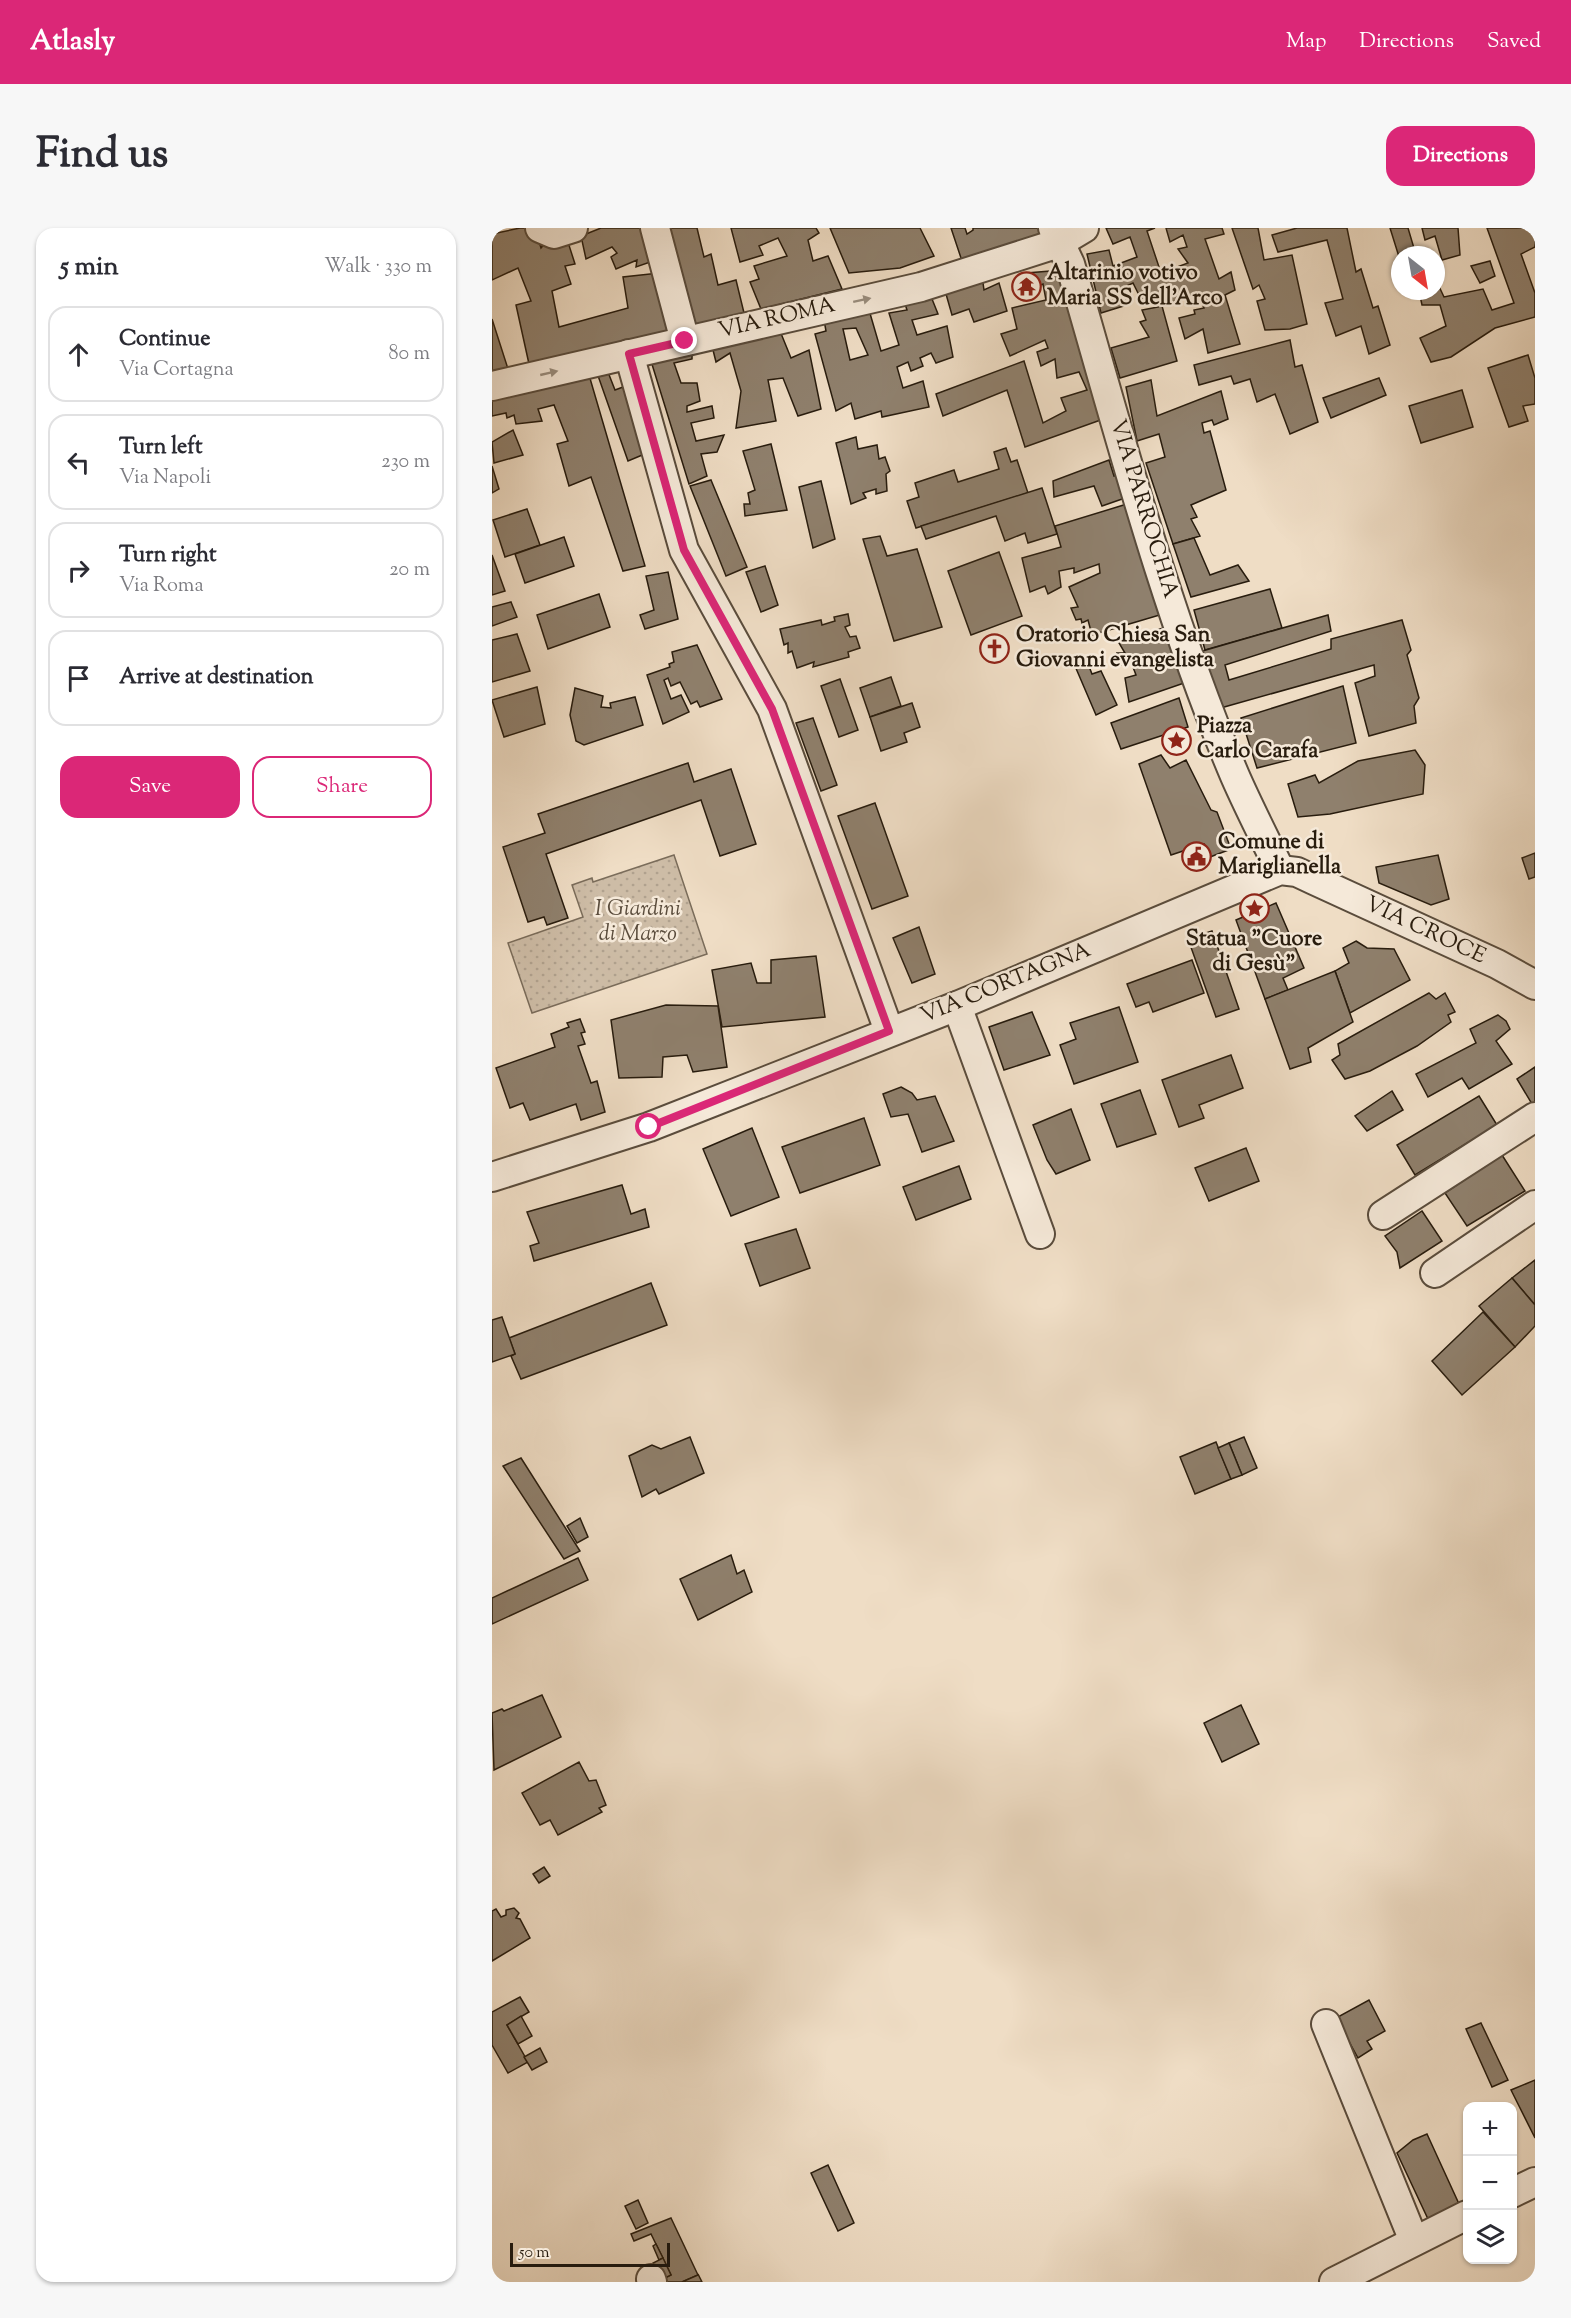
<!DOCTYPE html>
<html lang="en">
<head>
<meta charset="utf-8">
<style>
	body { margin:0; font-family:"Sorts Mill Goudy",serif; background:#f7f7f7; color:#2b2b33 }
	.controls { position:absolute; right:18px; bottom:18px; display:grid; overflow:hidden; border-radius:12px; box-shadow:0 2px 4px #0004 }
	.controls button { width:54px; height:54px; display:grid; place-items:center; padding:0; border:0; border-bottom:2px solid #e1e1e2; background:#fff; color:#2b2b33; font:30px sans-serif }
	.compass { position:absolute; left:899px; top:18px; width:54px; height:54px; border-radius:50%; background:#fff; box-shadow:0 2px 4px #0004; rotate:149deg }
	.scale { position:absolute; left:18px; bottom:15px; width:160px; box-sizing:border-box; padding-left:6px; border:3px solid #281c0e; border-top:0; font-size:16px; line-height:21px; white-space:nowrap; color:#281c0e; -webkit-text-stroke:4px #f5e9d9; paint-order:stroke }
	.stop { position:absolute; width:18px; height:18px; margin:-14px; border:4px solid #db2777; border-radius:50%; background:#fff }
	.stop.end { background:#db2777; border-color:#fff; box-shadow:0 2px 6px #0008 }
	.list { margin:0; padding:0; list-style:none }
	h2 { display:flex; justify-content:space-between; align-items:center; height:78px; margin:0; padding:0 24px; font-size:26px }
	h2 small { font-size:20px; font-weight:400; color:#7c7c81 }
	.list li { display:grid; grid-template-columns:39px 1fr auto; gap:18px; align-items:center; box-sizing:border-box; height:96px; margin:0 12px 12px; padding:0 12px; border:2px solid #e1e1e2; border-radius:18px }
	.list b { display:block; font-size:22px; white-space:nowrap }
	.list p { margin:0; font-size:20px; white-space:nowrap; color:#7c7c81 }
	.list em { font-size:20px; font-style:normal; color:#7c7c81 }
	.actions { display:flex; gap:12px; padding:18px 24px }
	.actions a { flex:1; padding:14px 0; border:2px solid #db2777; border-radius:18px; text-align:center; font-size:21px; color:#db2777 }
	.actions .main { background:#db2777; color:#fff }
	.icon { flex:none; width:33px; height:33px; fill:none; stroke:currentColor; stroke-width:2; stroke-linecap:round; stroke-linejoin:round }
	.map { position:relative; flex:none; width:1043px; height:2054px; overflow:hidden; border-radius:18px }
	header { display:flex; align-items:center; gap:36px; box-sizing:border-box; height:84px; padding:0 30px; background:#db2777; color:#fff }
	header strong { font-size:28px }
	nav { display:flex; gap:33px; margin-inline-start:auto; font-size:21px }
	.intro { display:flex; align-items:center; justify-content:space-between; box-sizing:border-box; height:144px; padding:0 36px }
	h1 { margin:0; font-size:42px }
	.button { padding:15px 27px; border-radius:18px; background:#db2777; color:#fff; font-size:21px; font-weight:700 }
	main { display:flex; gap:36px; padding:0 36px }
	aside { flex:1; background:#fff; border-radius:18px; box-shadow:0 2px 4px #0004 }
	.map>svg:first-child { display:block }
	.park { fill:url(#park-dots); stroke:#7a6c5a; stroke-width:1.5 }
	.building { fill:#8f806d; stroke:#281c0e; stroke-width:1.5; fill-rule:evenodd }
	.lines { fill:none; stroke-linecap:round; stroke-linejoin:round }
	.minor-casing { stroke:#5a4c3c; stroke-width:32 }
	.minor { stroke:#f5e9d9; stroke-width:28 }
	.oneway { fill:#998d7e }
	.route { stroke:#db2777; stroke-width:8 }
	.labels { text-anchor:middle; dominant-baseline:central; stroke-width:5; stroke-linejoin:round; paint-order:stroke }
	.poi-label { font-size:22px; font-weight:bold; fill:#281c0e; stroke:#f5e9d9; text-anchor:start }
	.street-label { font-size:22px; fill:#281c0e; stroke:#f5e9d9 }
	.park-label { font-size:22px; font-style:italic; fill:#5a4c3c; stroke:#f5e9d9 }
</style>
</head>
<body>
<header>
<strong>Atlasly</strong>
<nav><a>Map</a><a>Directions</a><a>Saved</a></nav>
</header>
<div class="intro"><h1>Find us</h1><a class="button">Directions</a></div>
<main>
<aside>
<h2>5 min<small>Walk · 330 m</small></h2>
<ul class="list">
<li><svg class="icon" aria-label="ahead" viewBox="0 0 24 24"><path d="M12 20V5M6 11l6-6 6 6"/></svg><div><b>Continue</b><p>Via Cortagna</p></div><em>80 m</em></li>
<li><svg class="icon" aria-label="left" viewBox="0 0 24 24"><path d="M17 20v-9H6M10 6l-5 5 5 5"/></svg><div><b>Turn left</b><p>Via Napoli</p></div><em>230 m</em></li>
<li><svg class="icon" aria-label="right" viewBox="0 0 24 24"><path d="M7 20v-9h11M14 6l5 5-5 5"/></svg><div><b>Turn right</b><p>Via Roma</p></div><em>20 m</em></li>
<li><svg class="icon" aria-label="arrive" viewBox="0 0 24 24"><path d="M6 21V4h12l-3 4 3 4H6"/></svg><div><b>Arrive at destination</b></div></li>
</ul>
<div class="actions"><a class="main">Save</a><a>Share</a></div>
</aside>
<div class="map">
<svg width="1043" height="2054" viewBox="0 0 1043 2054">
	<defs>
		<pattern id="park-dots" width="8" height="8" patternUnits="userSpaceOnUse" patternTransform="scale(1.5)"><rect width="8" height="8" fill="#cdbca6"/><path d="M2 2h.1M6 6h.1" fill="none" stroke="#b0a18e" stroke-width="1.8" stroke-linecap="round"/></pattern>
	</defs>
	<rect width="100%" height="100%" fill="#efddc5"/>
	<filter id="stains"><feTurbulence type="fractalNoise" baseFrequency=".00333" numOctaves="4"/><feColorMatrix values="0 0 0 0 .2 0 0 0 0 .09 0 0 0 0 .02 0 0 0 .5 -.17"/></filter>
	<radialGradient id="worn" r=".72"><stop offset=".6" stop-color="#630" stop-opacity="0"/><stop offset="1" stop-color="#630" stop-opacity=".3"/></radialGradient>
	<path class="park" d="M182,627L215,726L40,785L16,715L91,689L80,657L100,650L101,654Z"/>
	<g class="building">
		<path d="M28,0H43L49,20L55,13L75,11L83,36L73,38L79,56L60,63L67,99L136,80L131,49L167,45L185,110L39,145L24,77L39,73L26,40L0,52V6Z"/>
		<path d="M109,0H156L164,32L144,39L145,32L124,41L119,29L125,25L120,19L94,31L89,8Z"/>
		<path d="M169,0H205L212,29L219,26L226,57L244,52L253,89L199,105Z"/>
		<path d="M239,0H324L327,5L316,12L321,33L336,28L350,61L269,81L258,54L267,51L262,38L295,28L286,10L267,18L271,27L248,34Z"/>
		<path d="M338,0H428L442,28L408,40L357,45Z"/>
		<path d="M459,0H473L475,6L481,2V0H548L550,7L470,33Z"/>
		<path d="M614,0H663L655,3L669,45L696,35L686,21L695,19L691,7L678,14L674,0H730L732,6L713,11L727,51L739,44L743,62L733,67L748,116L716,125L711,101L693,111L687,90L703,86L702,82L712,80L705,65L670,78L685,133L628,150L619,120L657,109L648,94L654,92L650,82L666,79L658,67L649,71L641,55L630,60L638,76L609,85L595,26L617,22L621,38L645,29L638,9L621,16Z"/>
		<path d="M740,0H766L772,32L800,27L815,96L798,101L773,102L765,73L773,71L767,57L761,61Z"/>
		<path d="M855,0L864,44L869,41L881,80L886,78L898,117L877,126L869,98L844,108L833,75L851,71L835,12L786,24L780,7L805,0Z"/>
		<path d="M898,0H916L924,27H908V32Z"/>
		<path d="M930,0H966L968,27L950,32L943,8L933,12Z"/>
		<path d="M995,0H1043V19L1029,26L1043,65V89L1003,100L959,129L939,134L928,110L954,98L948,77H930L927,63H944V52L952,69L991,61L1000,82L1022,75Z"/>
		<path d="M998,33L1003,48L988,55L979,38Z"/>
		<path d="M570,42L617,189L533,219L515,162L451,188L444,166L532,133L551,195L574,183L569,170L595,162L587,144L565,150L563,131L549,138L545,124L556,120L553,112L518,128L509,106L525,101L520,80L554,72L551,56L539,61L535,45Z"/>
		<path d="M490,48L492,62L507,55L515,83L482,94L477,81L460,87L452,59Z"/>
		<path d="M438,66L446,86L420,92L425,107L455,98L461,129L444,135L439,125L428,130L431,138L419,143L416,134L405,139L411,160L431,153L437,179L390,189L389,183L363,191L359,175L344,183L323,106L334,103L332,92L377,82L389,123L407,117L397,85L415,82L412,73ZM364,100L376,127L358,132L351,101Z"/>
		<path d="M0,91L17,144L0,146Z"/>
		<path d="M288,103L299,130L317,122L329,181L306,188L291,150L276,152L284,193L244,200L249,163L238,125L224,134L220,118Z"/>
		<path d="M798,112L803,139L810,137L826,194L798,206L783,166L765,174L758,151L742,156L739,148L707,157L702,137Z"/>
		<path d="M200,123V131L182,135L189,155H205L208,173L195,178V184L220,178L222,190L199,195L204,213L232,207L225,224L209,226L215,248L197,256L159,133Z"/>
		<path d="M1036,127L1043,150V176L1031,178L1036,193L1017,199L996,140Z"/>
		<path d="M114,139L123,162L131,159L155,225L136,233L104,142Z"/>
		<path d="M97,147L153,338L131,343L99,249L77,258L65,216L76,213L62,177L46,181L50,193L24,196L22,187L15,190L14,185L0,188V166Z"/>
		<path d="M887,150L894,167L839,190L831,170Z"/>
		<path d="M659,152L665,188L729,163L736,191L722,197L720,192L710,195L712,205L718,203L734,262L699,277L705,289L699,291L708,308L681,316L654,235L673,229L667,206L645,213L634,159Z"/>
		<path d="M970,162L981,199L929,215L917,178Z"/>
		<path d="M21,202L31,227L2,235L0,214Z"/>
		<path d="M364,209L366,221L385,217L387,231L393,229L398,243L394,246L395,263L384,266V261L371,265L374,270L359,276L344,215Z"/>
		<path d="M279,216L295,282L253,288L252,276H258L256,265L263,262L251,223Z"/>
		<path d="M514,220L519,234L525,232L536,265L424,300L415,273L427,269L423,255L462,242L466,254L507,241L502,224Z"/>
		<path d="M617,232L622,248L626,247L633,270L610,278L602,258L562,269L561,253Z"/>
		<path d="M0,238L7,261L0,265Z"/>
		<path d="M219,252L255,339L234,348L198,258Z"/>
		<path d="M329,253L343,311L321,320L307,259Z"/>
		<path d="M550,260L565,306L536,315L533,305L513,313L504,288L434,311L429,298Z"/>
		<path d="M635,276L671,386L600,407L596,392L590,395L589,391L584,392L579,380L586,379L577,359L608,345L607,336L582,345V340L567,343L569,359L556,366L553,358L538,364L530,330L569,319L563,298Z"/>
		<path d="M35,281L48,317L13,329L1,292Z"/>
		<path d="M388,308L395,328L425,321L450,399L402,413L371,311Z"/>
		<path d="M72,309L82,338L33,355L23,326Z"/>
		<path d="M702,310L718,347L746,337L757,353L699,369L681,316Z"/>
		<path d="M507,324L530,388L479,407L456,343Z"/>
		<path d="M0,327L13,363L0,367Z"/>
		<path d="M273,338L286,377L269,384L254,344Z"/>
		<path d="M176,344L186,391L153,401L148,387L162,382L154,348Z"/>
		<path d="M778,361L790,400L713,422L702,382Z"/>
		<path d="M107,366L118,399L56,421L45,387Z"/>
		<path d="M19,374L25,389L0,398V379Z"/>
		<path d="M356,386L358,397L353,399L358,409L364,408L368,420L356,424L357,429L321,439L322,434L305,440L300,423L296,425V415L292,417L288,401L329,392L330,397L343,393L342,389Z"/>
		<path d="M836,387L839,403L733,437L737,452L839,421V411L910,392L919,422L915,427L927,470L922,478L924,495L877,508L863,455L883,448L882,437L725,481L707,424Z"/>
		<path d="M677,398L695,454L637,474L633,450L644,447L639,434L629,437L625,425H633L627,415Z"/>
		<path d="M25,406L38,443L0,454V412Z"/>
		<path d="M205,417L230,471L208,479L205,473L199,476L188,454L179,458L176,450L172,452L179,471L189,467L197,484L171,496L155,447L178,439L177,436L182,434L180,424Z"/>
		<path d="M593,428L600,446L609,443L625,477L604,487L580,431Z"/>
		<path d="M399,449L409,478L378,489L368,460Z"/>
		<path d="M348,451L366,502L347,509L329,458Z"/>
		<path d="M851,458L864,515L765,540L749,490Z"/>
		<path d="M45,459L53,496L12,509L0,472Z"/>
		<path d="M83,460L111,468L109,479L119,480L118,475L143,469L151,497L92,517L84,513L78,487Z"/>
		<path d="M687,470L696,499L629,521L619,495Z"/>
		<path d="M420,475L428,499L412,505L415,514L389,523L378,489Z"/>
		<path d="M321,490L345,557L329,563L304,495Z"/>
		<path d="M923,522L933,537L931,566L838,586L806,589L796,556L823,547L827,555L866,533Z"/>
		<path d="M669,527L678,540L694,532L719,582L725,584L739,621L718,629L712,616L679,627L647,536Z"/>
		<path d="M196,535L202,554L239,541L264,616L228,628L209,572L54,626L76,690L55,697L52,689L36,694L11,619L53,605L46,586Z"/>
		<path d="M383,575L416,668L380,681L346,588Z"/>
		<path d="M1043,625V649L1037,651L1030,630Z"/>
		<path d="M946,627L957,671L939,677L887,655L884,639Z"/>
		<path d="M784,675L812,740L791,750L796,762L773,771L744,692Z"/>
		<path d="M427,699L443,746L420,755L401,710Z"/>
		<path d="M720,703L747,781L724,789L696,711Z"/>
		<path d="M864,713L875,720L902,721L918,752L858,785L843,743L857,735L851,720Z"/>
		<path d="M324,728L333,789L230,799L220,742L259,735L265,755H279V732Z"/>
		<path d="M700,732L712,765L661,784L657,774L644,779L635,756Z"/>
		<path d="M843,743L861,794L816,820L819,834L798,841L773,771Z"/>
		<path d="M937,765L944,771L953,765L963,784L956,787L959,794L925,818L878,843L853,851L840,832L848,827L846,816Z"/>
		<path d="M174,777L226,778L235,839L201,844L195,827L171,829L170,849L127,850L119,792Z"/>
		<path d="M627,779L646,834L582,856L568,817L584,811L578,795Z"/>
		<path d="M540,784L558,827L512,842L497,799Z"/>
		<path d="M1006,787L1014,793L1018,801L1004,813L1020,836L977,861L970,850L936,869L924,846L984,815L978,801Z"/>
		<path d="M88,791L93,804L89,805L93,816L86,818L99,855L105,853L113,884L89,892L84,876L38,892L31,875L18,880L4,840L63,819L59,806L77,799L75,795Z"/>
		<path d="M739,827L751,860L707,877L712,890L687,899L670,852Z"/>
		<path d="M1043,839V881L1025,851Z"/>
		<path d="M409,859L420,865L425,872L443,868L462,913L430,924L416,886L399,889L391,866Z"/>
		<path d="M648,862L664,906L625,919L609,876Z"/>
		<path d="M900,863L911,882L875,903L863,888Z"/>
		<path d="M987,868L1005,897L923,947L905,917Z"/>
		<path d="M579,881L598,932L564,946L555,932L541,897Z"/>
		<path d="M372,890L388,937L308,965L290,919Z"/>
		<path d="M260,900L287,969L239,988L211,921Z"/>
		<path d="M754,920L767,953L717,973L703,940Z"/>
		<path d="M1010,927L1033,963L975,998L953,965Z"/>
		<path d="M467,938L479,971L424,992L411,959Z"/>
		<path d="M130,957L139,986L153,981L157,999L42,1033L38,1018L47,1015L35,984Z"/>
		<path d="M930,983L950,1013L908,1040L905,1024L893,1008Z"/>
		<path d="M304,1001L318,1040L268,1058L253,1016Z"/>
		<path d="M1043,1032V1077L1020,1050Z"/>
		<path d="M1020,1050L1043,1077V1098L1023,1119L987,1078Z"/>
		<path d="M159,1055L175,1097L29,1151L19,1128L23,1126L17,1110Z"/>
		<path d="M991,1084L1023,1119L970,1167L940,1133Z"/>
		<path d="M10,1089L23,1126L0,1134V1092Z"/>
		<path d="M198,1209L212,1245L167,1266L164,1261L150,1269L137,1228L160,1217L169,1221Z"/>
		<path d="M752,1209L765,1240L750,1247L737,1215Z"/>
		<path d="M724,1214L739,1251L703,1266L688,1229Z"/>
		<path d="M737,1215L750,1247L739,1251L726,1220Z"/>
		<path d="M29,1230L88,1323L72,1331L11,1238Z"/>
		<path d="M88,1290L96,1309L85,1315L75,1298Z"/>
		<path d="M239,1327L245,1346L252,1342L260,1364L206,1392L188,1351Z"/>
		<path d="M86,1330L96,1352L0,1396V1370Z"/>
		<path d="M50,1467L69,1509L2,1542L0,1485L10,1481L12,1483Z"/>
		<path d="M749,1477L767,1516L730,1534L712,1495Z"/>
		<path d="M87,1534L97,1553L104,1552L114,1577L107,1580L110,1584L66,1607L58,1592L48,1597L30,1565Z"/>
		<path d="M52,1639L58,1648L47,1655L41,1646Z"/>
		<path d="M22,1680L27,1685L24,1690L28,1691L38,1710L0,1733V1683L4,1681L9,1689L14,1687V1682Z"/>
		<path d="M28,1769L37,1784L15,1797L36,1834L16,1845L0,1817V1784Z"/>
		<path d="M877,1772L893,1803L875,1813L880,1821L866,1830L844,1790Z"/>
		<path d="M29,1788L40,1808L26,1816L15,1797Z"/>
		<path d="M989,1795L1016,1852L1000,1859L974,1801Z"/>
		<path d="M48,1820L55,1834L40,1842L32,1829Z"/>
		<path d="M1043,1852V1910L1019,1862Z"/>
		<path d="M935,1906L967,1976L936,1991L905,1925L921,1912Z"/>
		<path d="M336,1937L362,1995L346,2003L319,1945Z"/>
		<path d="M146,1972L156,1995L144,2001L133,1978Z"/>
		<path d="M179,1990L206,2047L190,2054H170L169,2052L179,2047L159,2006L142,2013L139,2006Z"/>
		<path d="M164,2016L171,2030L167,2032L161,2018Z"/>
		<path d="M171,2030L179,2047L169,2052L161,2035Z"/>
		<path d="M206,2046L210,2054H190L206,2047Z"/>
	</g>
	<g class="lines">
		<defs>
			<g id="minor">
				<path d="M48,0L62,6L81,0"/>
				<path d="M163,0L193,113"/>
				<path d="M561,0L578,36C628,208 673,383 743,548C757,580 773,611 788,642"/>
				<path d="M137,126L192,322L280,481L397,803"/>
				<path d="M0,158L429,59L567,15L592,0"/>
				<path d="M465,778L548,1006"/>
				<path d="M0,949L157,899L465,778L788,642L805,644L822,652L1005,736L1043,757"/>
				<path d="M891,987L1043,889"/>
				<path d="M943,1045L1043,977"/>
				<path d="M834,1796L922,2013"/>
				<path d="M1020,1965L1043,1954"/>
				<path d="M159,2051L160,2054"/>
				<path d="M842,2054L975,1987"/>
			</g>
		</defs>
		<use href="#minor" class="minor-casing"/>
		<use href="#minor" class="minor"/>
	</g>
	<defs><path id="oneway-solid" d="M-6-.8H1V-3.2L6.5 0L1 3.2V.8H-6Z" transform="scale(1.5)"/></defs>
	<g class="oneway">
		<use href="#oneway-solid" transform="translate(370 72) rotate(-12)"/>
		<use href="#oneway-solid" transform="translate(57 145) rotate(-13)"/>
	</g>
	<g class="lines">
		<path class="route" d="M157,899L397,803L280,481L192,322L137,126L193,113"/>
	</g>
	<defs>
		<symbol id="temple-ring" viewBox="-11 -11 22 22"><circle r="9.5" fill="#f5e9d9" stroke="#8f2418" stroke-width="1.5"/><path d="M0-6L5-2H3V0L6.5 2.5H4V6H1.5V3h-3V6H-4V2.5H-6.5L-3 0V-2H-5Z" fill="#8f2418"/></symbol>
		<symbol id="church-ring" viewBox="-11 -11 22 22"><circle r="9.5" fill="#f5e9d9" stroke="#8f2418" stroke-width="1.5"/><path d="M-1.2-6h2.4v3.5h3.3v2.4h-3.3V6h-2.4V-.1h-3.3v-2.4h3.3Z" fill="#8f2418"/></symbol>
		<symbol id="sight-ring" viewBox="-11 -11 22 22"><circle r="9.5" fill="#f5e9d9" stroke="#8f2418" stroke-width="1.5"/><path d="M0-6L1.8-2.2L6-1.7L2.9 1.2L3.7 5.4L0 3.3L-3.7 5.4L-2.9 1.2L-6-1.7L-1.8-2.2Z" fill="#8f2418"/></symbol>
		<symbol id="civic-ring" viewBox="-11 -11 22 22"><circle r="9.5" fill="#f5e9d9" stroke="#8f2418" stroke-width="1.5"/><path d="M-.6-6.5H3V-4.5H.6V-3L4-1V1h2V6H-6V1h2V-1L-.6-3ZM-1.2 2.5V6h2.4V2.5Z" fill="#8f2418"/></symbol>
	</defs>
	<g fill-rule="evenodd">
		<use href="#temple-ring" x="518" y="42" width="33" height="33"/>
		<use href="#church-ring" x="486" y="404" width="33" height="33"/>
		<use href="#sight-ring" x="668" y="496" width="33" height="33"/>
		<use href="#civic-ring" x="688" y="612" width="33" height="33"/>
		<use href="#sight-ring" x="746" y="664" width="33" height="33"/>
	</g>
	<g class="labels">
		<g class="poi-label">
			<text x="555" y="46">Altarinio votivo<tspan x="555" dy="25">Maria SS dell'Arco</tspan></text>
			<text x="524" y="408">Oratorio Chiesa San<tspan x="524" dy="25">Giovanni evangelista</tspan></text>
			<text x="705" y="499">Piazza<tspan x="705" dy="25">Carlo Carafa</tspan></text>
			<text x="726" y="615">Comune di<tspan x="726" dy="25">Mariglianella</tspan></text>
			<text x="762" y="712" text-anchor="middle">Statua "Cuore<tspan x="762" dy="25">di Gesù"</tspan></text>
		</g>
		<g class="street-label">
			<text transform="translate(285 91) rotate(-13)">VIA ROMA</text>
			<text transform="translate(651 281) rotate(73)">VIA PARROCHIA</text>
			<text transform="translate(933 703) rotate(25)">VIA CROCE</text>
			<text transform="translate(514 756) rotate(-22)">VIA CORTAGNA</text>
		</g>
		<g class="park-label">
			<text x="146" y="682">I Giardini<tspan x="146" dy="25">di Marzo</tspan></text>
		</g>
	</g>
	<rect width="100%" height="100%" filter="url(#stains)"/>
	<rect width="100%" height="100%" fill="url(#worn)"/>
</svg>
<div class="controls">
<button>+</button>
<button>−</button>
<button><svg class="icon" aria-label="layers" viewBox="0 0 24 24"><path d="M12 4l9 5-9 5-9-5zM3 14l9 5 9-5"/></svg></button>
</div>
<svg class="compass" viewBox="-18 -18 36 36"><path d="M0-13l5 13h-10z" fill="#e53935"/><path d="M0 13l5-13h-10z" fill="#7c7c81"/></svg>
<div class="scale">50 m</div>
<div class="stop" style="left:157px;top:899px"></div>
<div class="stop end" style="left:193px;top:113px"></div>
</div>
</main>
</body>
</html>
